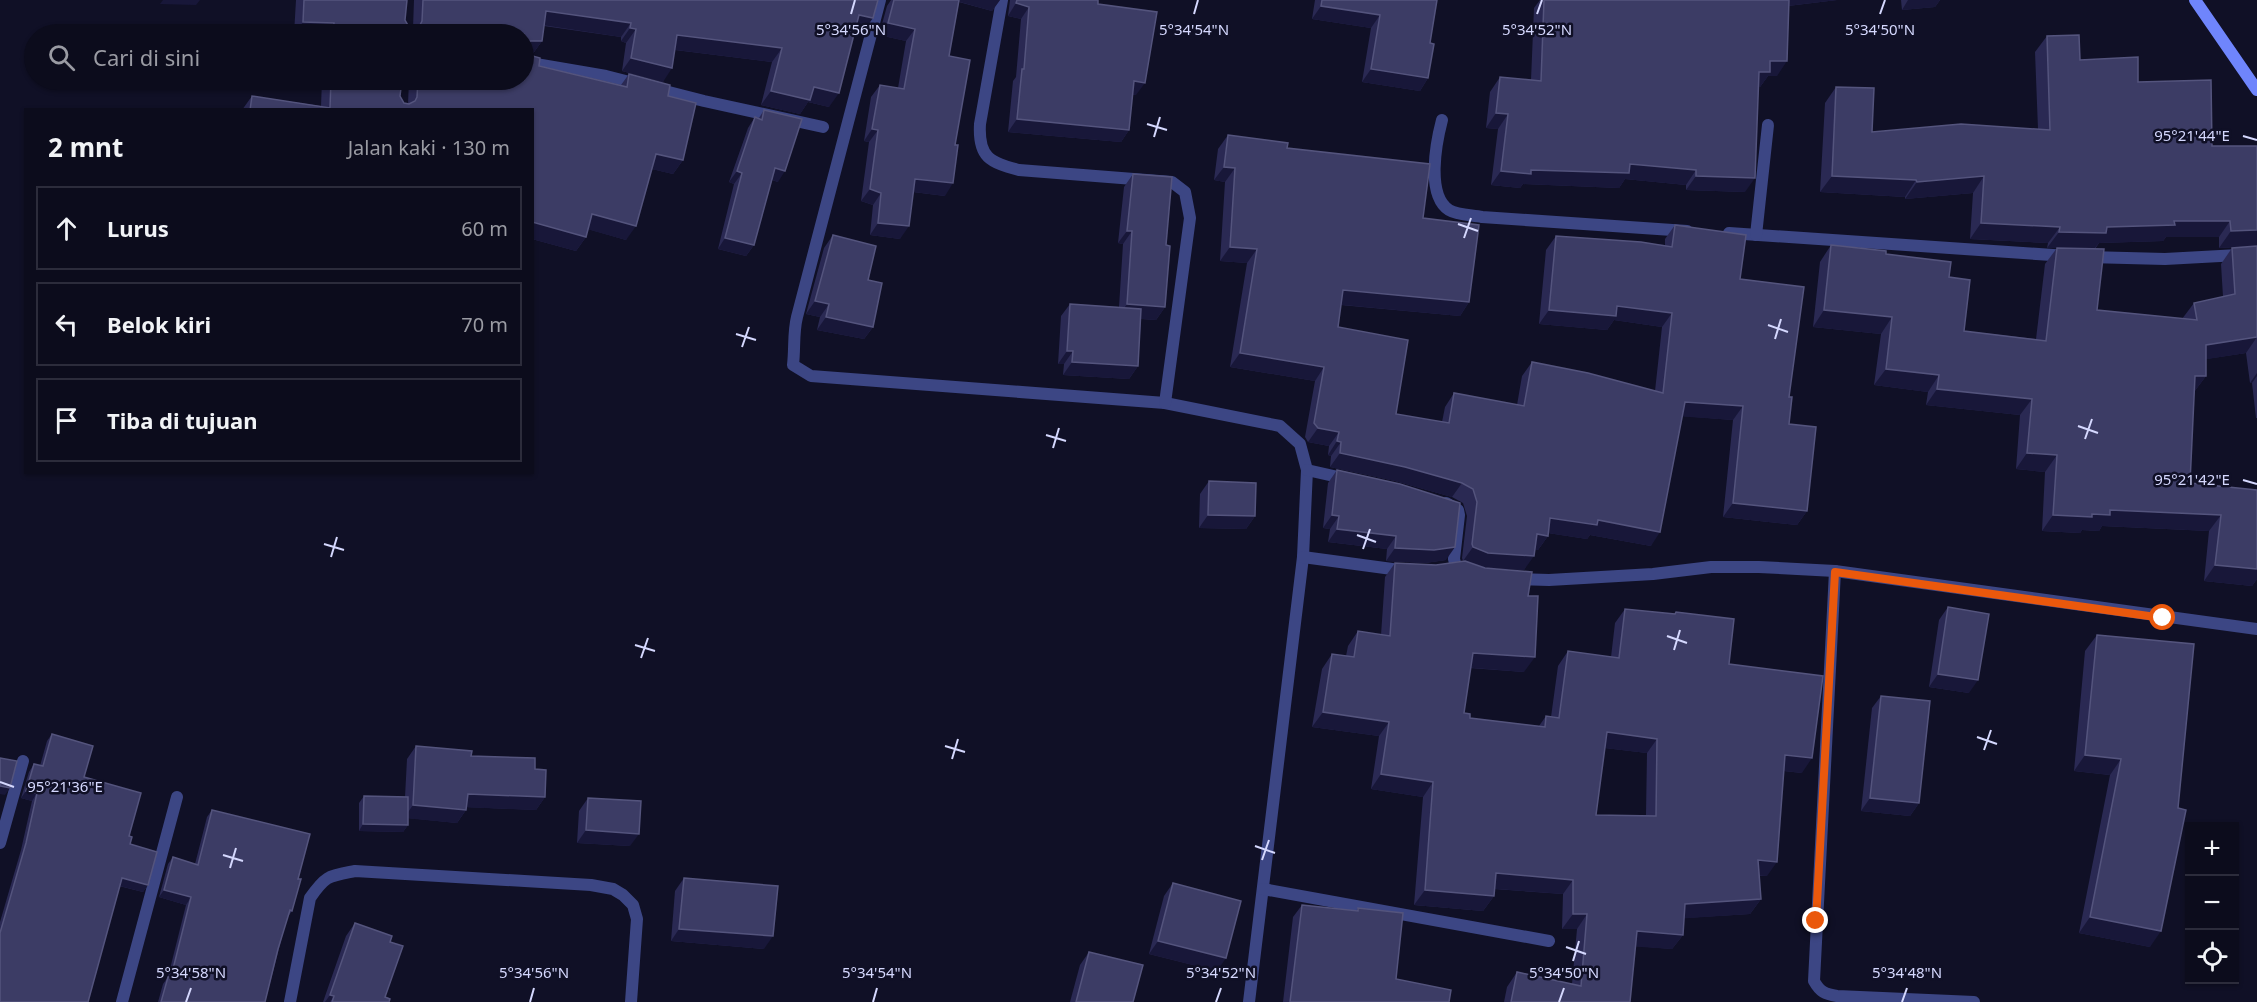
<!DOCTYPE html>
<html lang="id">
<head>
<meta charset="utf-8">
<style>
	body { margin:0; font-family:"Noto Sans",sans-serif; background:#1a1a29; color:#f1f3f6 }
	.controls { position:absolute; right:18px; bottom:18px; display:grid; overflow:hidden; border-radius:0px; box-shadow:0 2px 4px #0004 }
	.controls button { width:54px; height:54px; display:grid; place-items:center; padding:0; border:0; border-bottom:2px solid #2c2c3b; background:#0c0c1c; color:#f1f3f6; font:30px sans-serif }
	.stop { position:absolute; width:18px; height:18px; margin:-14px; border:4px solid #ea580c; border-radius:50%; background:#fff }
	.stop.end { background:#ea580c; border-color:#fff; box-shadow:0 2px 6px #0008 }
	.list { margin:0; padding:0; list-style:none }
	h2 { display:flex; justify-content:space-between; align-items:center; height:78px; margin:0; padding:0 24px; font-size:26px }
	h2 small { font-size:20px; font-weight:400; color:#9a9ba3 }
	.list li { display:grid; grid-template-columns:39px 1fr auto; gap:18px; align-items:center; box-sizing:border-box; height:84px; margin:0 12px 12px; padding:0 12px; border:2px solid #2c2c3b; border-radius:0px }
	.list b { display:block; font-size:22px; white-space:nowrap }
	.list em { font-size:20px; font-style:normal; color:#9a9ba3 }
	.icon { flex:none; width:33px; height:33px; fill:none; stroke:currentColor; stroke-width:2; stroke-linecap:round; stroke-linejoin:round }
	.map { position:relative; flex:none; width:2257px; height:1002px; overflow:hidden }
	.search { position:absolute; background:#0c0c1c; box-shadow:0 2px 4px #0004; left:24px; top:24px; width:510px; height:66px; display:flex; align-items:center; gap:15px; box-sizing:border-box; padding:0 21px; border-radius:33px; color:#9a9ba3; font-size:22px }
	.panel { position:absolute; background:#0c0c1c; box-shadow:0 2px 4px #0004; left:24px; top:108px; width:510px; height:366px; border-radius:0px }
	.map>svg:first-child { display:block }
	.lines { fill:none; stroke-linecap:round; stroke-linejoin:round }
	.street { stroke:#3c4684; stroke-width:12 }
	.secondary { stroke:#6f85fc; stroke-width:12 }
	.wall { fill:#2a2953; fill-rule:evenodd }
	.shaded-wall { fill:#181739 }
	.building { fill:#3c3c65; stroke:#54547d; stroke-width:1.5; fill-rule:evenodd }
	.route { stroke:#ea580c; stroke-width:8 }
	.ticks { fill:none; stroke:#d5d8fe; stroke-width:2 }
	.ticks-label { font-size:15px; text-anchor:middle; fill:#d5d8fe; stroke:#101026; stroke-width:5; stroke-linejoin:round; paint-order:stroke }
</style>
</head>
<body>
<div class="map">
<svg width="2257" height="1002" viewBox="0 0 2257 1002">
	<rect width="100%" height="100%" fill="#101026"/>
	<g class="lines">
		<g class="street">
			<path d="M880,0L797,317C793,333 795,348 793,365L811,376L1165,403L1280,426L1300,444L1307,470L1303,557L1249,1002"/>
			<path d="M1002,0L980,124C978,158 990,162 1019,170L1172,182L1185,192L1190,218L1165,403"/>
			<path d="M524,62L606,76L704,101L823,127"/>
			<path d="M1442,120C1436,143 1426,195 1449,210C1457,215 1472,215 1482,217L1687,231"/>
			<path d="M1729,233L2067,256"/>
			<path d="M1756,235L1768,125"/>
			<path d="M2088,257L2165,259L2257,254"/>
			<path d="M1307,470L1347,479"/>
			<path d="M1446,503L1458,510L1459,515L1454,559L1456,567L1465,571"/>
			<path d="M1303,557L1407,571"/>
			<path d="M1835,571L1814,981C1820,992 1825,994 1837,996L1974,1002"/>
			<path d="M1515,579L1549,580L1653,574L1711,567H1759L1835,571L2257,629"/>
			<path d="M0,843L23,761"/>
			<path d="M1263,889L1549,941"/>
			<path d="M122,1002L177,797"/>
			<path d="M290,1002L310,898C326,875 329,876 355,871L591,885L613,889L623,895L633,905L637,919L631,1002"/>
		</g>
		<path class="secondary" d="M2195,0L2257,90"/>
	</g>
	<g class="wall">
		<path d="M296,0H407L405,20L409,27L413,28L414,0H878L863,32L855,30L829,107L808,102L800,114L761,105L772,62L675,50L663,82L622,71L626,43L621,41V37L544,26L542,41L532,55H529L539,66L621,85L629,74L668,96L683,160L673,174L652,169L626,240L588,229L586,237L576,251L532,239V110H242L252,96L321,106L322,80H402L400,96L404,103L408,104L409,80H524V34H294Z"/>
		<path d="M891,0H1000L992,11L959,2L949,56L945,196L913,192L900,239L870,235L873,205L861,201L869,142L864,141L871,97L880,85L898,88L906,41L879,35L887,6Z"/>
		<path d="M1010,0H1098V4L1136,95H1132L1129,130L1121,142L1008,132L1013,81L1016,77L1021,19L1008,16Z"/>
		<path d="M1315,0H1437L1430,43L1428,78L1420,91L1362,82L1371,28L1312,19Z"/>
		<path d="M1540,0H1837L1788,6L1777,76H1768L1760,87H1759L1745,192L1686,190V185L1625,179L1619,188L1523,184L1520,188L1491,185L1498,129L1486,128L1490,92L1500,77L1531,80L1534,8Z"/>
		<path d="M1901,0H1940L1935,7L1902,10Z"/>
		<path d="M2047,36L2080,60L2138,82L2212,146H2257V418H2256L2252,383H2250L2246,353L2206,359V376L2194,392L2190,483L2257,490V579L2252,586L2204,581L2209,531L2102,526L2099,531L2082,530L2080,533L2042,531L2045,472L2016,469L2020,415L1926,405L1928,392L1874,385L1881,334L1813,327L1820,262L1831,245L1886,254L1949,277L1964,331L2036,339L2045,264L2057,248H2047L2048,243L1970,239L1973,193L1905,199V197L1820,192L1825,103L1836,87L1872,132L2038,129L2035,52ZM2166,237H2219V248L2257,246L2232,248L2221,264L2223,297L2194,303L2182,319L2097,310L2095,249L2099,243L2163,241Z"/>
		<path d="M764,110L778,182L772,180L754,245L746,256L718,249L734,184L729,182L748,128L755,117L759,118Z"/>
		<path d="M1228,135L1287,148L1423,218L1469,302L1460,316L1341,305L1338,327L1396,414L1442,422L1445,407L1454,393L1517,405L1522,376L1532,362L1655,391L1662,327L1614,320L1607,330L1539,324L1546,250L1556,236L1665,245V239L1675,225L1740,279L1789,397V424L1807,511L1797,525L1723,517L1733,420L1682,416L1651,546L1590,535L1587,539L1548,533V536L1538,550L1535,549L1524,570L1482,567L1528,596L1524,672L1470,668L1464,713L1470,718L1539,726L1546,716L1551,717L1558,666L1568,651L1611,657L1615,623L1625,609L1674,614L1676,612L1729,664L1802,773L1784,771L1767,876H1759L1761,899L1750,914L1684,918L1683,935L1672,949L1635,946L1630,1002H1504L1507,987L1517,972L1572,984L1577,929H1562L1563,894L1494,889V896L1483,911L1414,905L1423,797L1371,789L1379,736L1312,727L1322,669L1332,654L1346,656L1348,646L1358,631L1381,635L1385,577L1395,563L1436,565L1463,561L1462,558L1467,516L1463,503L1452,497L1395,481L1330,467L1331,456L1328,455L1329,446L1308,442L1305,437L1315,381L1230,367L1247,263L1220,261L1225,182L1214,180L1218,149ZM1605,748L1647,753L1646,815H1596Z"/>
		<path d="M1133,174L1166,245L1165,307L1156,320L1141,319L1138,366L1129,379L1063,375L1064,364H1058L1061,316L1070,304L1119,307L1123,244L1118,243L1124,187Z"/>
		<path d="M833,235L868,280L873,327L864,339L817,330L820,317L806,314L824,248Z"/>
		<path d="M1337,470L1446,560L1425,563L1386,561L1387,549L1328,542L1330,529L1323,528L1328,483Z"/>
		<path d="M1209,481L1255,516L1246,529L1199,528L1200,494Z"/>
		<path d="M1948,607L1969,693L1929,687L1939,620Z"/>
		<path d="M2097,635L2178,808L2150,947L2079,933L2110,775L2074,771L2085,651Z"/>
		<path d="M1881,696L1919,803L1910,816L1861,811L1872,708Z"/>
		<path d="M52,734L129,836L130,844L148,885L143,892L119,886L0,1002V922L21,850L32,801L21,798L29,772L34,764L40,766L47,741Z"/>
		<path d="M416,746L471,756L535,769L545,797L536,810L466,807V810L457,823L408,818V825L403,832L359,831V803L364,796L405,797L407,759Z"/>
		<path d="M588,798L630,846L577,843L579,811Z"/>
		<path d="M212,810L298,879L292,911L287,918L265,1002H158L163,984L168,977L186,905L159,897L168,864L173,857L195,864L207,817Z"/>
		<path d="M684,878L764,949L671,941L675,891Z"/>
		<path d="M1173,883L1217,971L1149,954L1164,896Z"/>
		<path d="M1302,905L1356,911L1358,908L1396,979L1449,1002H1283L1293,917Z"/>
		<path d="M355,923L390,942L385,997L389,1002H323L346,936Z"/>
		<path d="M1089,952L1133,1002H1070L1080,965Z"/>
	</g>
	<g class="shaded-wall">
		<path d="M163,0H200L196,5L160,4Z"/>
		<path d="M953,0H1000L992,11Z"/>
		<path d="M1784,0H1837L1779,7Z"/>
		<path d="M1908,0H1940L1935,7L1902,10Z"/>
		<path d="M1016,3L1029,7L1021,19L1008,16Z"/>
		<path d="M1321,6L1380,15L1371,28L1312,19Z"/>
		<path d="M546,11L631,23L621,37L536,24Z"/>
		<path d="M859,15L873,18L863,32L849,29Z"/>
		<path d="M303,22L334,23L326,34H294Z"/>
		<path d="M888,23L915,29L906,41L879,35Z"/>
		<path d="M630,28L636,29L626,43L621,41Z"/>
		<path d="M677,35L782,48L772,62L668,49Z"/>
		<path d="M530,41H542L532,55H524V50Z"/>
		<path d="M631,58L672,68L663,82L622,71Z"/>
		<path d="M1770,61H1787L1777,76H1768L1760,87L1749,86L1759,72Z"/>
		<path d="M1371,69L1428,78L1420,91L1362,82Z"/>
		<path d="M227,80H255L251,85L224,83Z"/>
		<path d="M1134,81L1145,83L1136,95L1125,94Z"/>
		<path d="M814,87L839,93L829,107L808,102L800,114L761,105L771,91Z"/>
		<path d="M1496,113L1508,114L1498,129L1486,128Z"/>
		<path d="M1017,119L1129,130L1121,142L1008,132Z"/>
		<path d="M872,129L878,130L869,142L864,141Z"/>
		<path d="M656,154L683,160L673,174L647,168Z"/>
		<path d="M1630,164L1696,170L1686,185L1625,179L1619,188L1523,184L1520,188L1491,185L1501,171Z"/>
		<path d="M1224,167L1235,168L1225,182L1214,180Z"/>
		<path d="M775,168L785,171L778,182L767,178Z"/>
		<path d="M737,171L742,173L734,184L729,182Z"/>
		<path d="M1696,176L1755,178L1745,192L1686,190Z"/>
		<path d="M1832,176L1916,180L1905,197L1820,192Z"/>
		<path d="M1984,176L1973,193L1905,199L1917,182Z"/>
		<path d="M915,179L953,183L945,196L906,191Z"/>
		<path d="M870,189L881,193L873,205L861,201Z"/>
		<path d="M592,214L636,226L626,240L583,228Z"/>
		<path d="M2174,221H2230L2219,237H2166L2163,241L2099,243L2094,249L2047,248L2059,232Z"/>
		<path d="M532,222L586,237L576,251L532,239Z"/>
		<path d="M878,223L909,226L900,239L870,235Z"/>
		<path d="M1981,223L2060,227L2048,243L1970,239Z"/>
		<path d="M2257,230V246L2219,248L2231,231Z"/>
		<path d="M1127,231H1132L1123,244L1118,243Z"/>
		<path d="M725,238L754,245L746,256L718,249Z"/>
		<path d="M1230,247L1257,249L1247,263L1220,261Z"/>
		<path d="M1343,290L1469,302L1460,316L1333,304Z"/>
		<path d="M815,301L829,304L820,317L806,314Z"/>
		<path d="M1127,304L1165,307L1156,320L1118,317Z"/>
		<path d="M1617,306L1672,313L1662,327L1614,320L1607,330L1539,324L1549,310Z"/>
		<path d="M1824,310L1892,317L1881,334L1813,327Z"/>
		<path d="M826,317L873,327L864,339L817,330Z"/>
		<path d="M2257,337L2246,353L2195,361L2206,345Z"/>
		<path d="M1067,351H1073L1064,364H1058Z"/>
		<path d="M1240,353L1324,367L1315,381L1230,367Z"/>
		<path d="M1072,362L1138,366L1129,379L1063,375Z"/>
		<path d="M1886,369L1939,375L1928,392L1874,385Z"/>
		<path d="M2257,373V376L2252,383H2250Z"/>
		<path d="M2195,376H2206L2194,392Z"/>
		<path d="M1937,389L2032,399L2020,415L1926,405Z"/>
		<path d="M1685,402L1743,406L1733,420L1675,416Z"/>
		<path d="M1318,428L1339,432L1329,446L1308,442Z"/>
		<path d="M1337,441L1341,442L1331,456L1328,455Z"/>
		<path d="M1340,453L1405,467L1462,483L1452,497L1395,481L1330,467Z"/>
		<path d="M2027,453L2057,455L2045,472L2016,469Z"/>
		<path d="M1733,503L1807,511L1797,525L1723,517Z"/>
		<path d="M2110,510L2221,515L2209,531L2102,526L2099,531L2082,530L2080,533L2042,531L2053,515L2092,514Z"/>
		<path d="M1208,515L1255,516L1246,529L1199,528Z"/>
		<path d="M1332,515L1339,516L1330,529L1323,528Z"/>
		<path d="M1550,518L1598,520L1660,532L1651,546L1590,535L1587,539L1541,532Z"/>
		<path d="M1337,529L1396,536L1387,549L1328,542Z"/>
		<path d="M1537,534L1548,536L1538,550L1527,548Z"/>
		<path d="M1455,547L1446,560L1425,563L1386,561L1395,548Z"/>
		<path d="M1473,547L1534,556L1524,570L1478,567L1463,561Z"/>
		<path d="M2257,564V579L2252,586L2204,581L2215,565Z"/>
		<path d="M1473,653L1535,657L1524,672L1462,667Z"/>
		<path d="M1938,674L1978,680L1969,693L1929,687Z"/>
		<path d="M1323,712L1389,722L1379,736L1312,727Z"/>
		<path d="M1607,732L1657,739L1647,753L1596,747Z"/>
		<path d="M1785,755L1812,758L1802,773L1775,770Z"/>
		<path d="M2085,755L2121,759L2110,775L2074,771Z"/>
		<path d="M1381,774L1433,782L1423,797L1371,789Z"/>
		<path d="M0,786L10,788L5,795L0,794Z"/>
		<path d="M26,791L37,793L32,801L21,798Z"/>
		<path d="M468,794L545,797L536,810L459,807Z"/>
		<path d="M1870,798L1919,803L1910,816L1861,811Z"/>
		<path d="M413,805L466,810L457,823L404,818Z"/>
		<path d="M363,824L408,825L403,832L359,831Z"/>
		<path d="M586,830L639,834L630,846L577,843Z"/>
		<path d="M1758,860L1777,862L1767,876L1748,875Z"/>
		<path d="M1496,873L1573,880L1563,894L1485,888Z"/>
		<path d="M122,878L148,885L143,892L116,885Z"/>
		<path d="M164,890L191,897L186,905L159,897Z"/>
		<path d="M1425,890L1494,896L1483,911L1414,905Z"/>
		<path d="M1761,899L1750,914L1675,919L1685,904Z"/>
		<path d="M1573,914H1587L1577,929H1562Z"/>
		<path d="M2090,917L2161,931L2150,947L2079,933Z"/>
		<path d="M679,929L773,936L764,949L671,941Z"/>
		<path d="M1637,931L1683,935L1672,949L1626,946Z"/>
		<path d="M1158,941L1226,958L1217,971L1149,954Z"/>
		<path d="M330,995L334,996L330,1002H325Z"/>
	</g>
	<g class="building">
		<path d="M304,0H407L405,20L409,27L414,28L420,25L422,21L423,0H878L873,18L859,15L839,93L814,87L810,100L771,91L782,48L677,35L672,68L631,58L636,29L630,28L631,23L546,11L542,41H530L526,47L529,55L540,58L539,66L627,87L629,74L670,85L668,96L696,103L683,160L656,154L636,226L592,214L586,237L532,222V110H250L252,96L330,108L331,80H402L400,96L404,103L409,104L415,101L417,97L418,80H524V34H333L334,23L303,22Z"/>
		<path d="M894,0H959L949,56L970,60L955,145H958L953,183L915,179L909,226L878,223L881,193L870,189L878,130L872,129L880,85L904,89L915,29L888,23Z"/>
		<path d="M1017,0H1098V4L1157,12L1145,83L1134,81L1129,130L1017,119L1022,69H1024L1029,7L1016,3Z"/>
		<path d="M1322,0H1437L1430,43L1434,44L1428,78L1371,69L1380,15L1321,6Z"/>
		<path d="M1544,0H1789L1787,61H1770V72H1759L1755,178L1696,176V170L1630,164L1629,173L1531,170V174L1501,171L1508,114L1496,113L1500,77L1541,81Z"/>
		<path d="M2079,35L2080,60L2138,57V82L2211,80L2212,146H2257V230L2231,231L2230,221H2174L2175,225L2107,227L2106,233L2059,232L2060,227L1981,223L1984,176L1917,182L1916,180L1832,176L1836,87L1874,88L1872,132L1961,124L2050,130L2047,36Z"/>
		<path d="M764,110L802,119L785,171L775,168L754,245L725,238L742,173L737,171L755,117L762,120Z"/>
		<path d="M1228,135L1288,143L1287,148L1430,164L1423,218L1479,225L1469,302L1343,290L1338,327L1408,340L1396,414L1449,423L1454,393L1524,406L1532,362L1588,373L1663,393L1672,313L1617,306L1616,316L1549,310L1556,236L1641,242L1672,247L1675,225L1746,235L1740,279L1804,287L1789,397H1792L1789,424L1816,427L1807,511L1733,503L1743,406L1685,402L1660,532L1598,520L1597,525L1550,518L1548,536L1537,534L1534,556L1488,553L1473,547L1472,544L1477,502L1473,489L1462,483L1405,467L1340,453L1341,442L1337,441L1339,432L1318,428L1314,423L1324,367L1240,353L1257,249L1230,247L1235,168L1224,167Z"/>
		<path d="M1133,174L1172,177L1166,245L1170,246L1165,307L1127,304L1132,231H1127Z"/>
		<path d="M833,235L876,246L868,280L882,283L873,327L826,317L829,304L815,301Z"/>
		<path d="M1831,245L1886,251V254L1951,262L1949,277L1970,280L1964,331L2046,341L2057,248L2104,249L2097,310L2197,320L2194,303L2235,294L2232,248L2257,246V337L2206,345V376H2195L2190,483L2257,490V569L2215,565L2221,515L2110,510V515L2092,514V517L2053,515L2057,455L2027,453L2032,399L1937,389L1939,375L1886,369L1892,317L1824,310Z"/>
		<path d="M1070,304L1141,309L1138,366L1072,362L1073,351H1067Z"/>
		<path d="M1337,470L1400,484L1460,503L1455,547L1434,550L1395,548L1396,536L1337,529L1339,516L1332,515Z"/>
		<path d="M1209,481L1256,483L1255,516L1208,515Z"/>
		<path d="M1465,561L1485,568L1532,572L1528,596H1538L1535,657L1473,653L1464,713L1470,714V718L1545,727L1546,716L1559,718L1568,651L1619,658L1625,609L1675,614L1676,612L1734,619L1729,664L1823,676L1812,758L1785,755L1777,862L1758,860L1761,899L1685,904L1683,935L1637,931L1630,1002H1511L1517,972L1581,986L1587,914H1573V880L1496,873L1494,896L1425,890L1433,782L1381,774L1389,722L1323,712L1332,654L1354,657L1358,631L1390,636L1395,563L1436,565ZM1607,732L1657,739L1656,816L1596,815Z"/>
		<path d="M1948,607L1989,614L1978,680L1938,674Z"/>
		<path d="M2097,635L2194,644L2178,808L2186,810L2161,931L2090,917L2121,759L2085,755Z"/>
		<path d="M1881,696L1930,701L1919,803L1870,798Z"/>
		<path d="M52,734L93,746L84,777L141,793L129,836L132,837L130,844L157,852L148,885L122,878L88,1002H0V933L26,843L37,793L26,791L34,764L43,766Z"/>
		<path d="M416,746L472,751L471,756L535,758V769L546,770L545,797L468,794L466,810L413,805Z"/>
		<path d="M0,758L17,761L10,788L0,786Z"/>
		<path d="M364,796L408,797V825L363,824Z"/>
		<path d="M588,798L641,801L639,834L586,830Z"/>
		<path d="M212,810L310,834L298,879H301L292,911L290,910L278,949L265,1002H161L168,977H171L191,897L164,890L173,857L198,865Z"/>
		<path d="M684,878L778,886L773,936L679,929Z"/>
		<path d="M1173,883L1241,901L1226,958L1158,941Z"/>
		<path d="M1302,905L1358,911V908L1403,913L1396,979L1451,990L1449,1002H1290Z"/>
		<path d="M355,923L392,936L390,942L403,946L385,997L390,999L389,1002H332L334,996L330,995Z"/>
		<path d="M1089,952L1143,965L1133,1002H1076Z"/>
	</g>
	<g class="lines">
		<path class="route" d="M1816,921L1835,572L2163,618"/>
	</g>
	<path class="ticks" d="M851,14L855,0M1194,14L1198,0M1537,14L1542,0M1880,14L1885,0M1147,124L1167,130M2243,136L2257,140M1154,137L1160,117M1458,224L1478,231M1464,238L1471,218M1768,325L1788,332M736,334L756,340M1775,339L1781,319M742,347L749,327M2078,426L2098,433M1046,435L1066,441M2085,439L2092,419M1053,448L1059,428M2243,480L2257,484M1357,535L1376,542M324,544L344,550M1363,549L1370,529M331,557L337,537M1667,636L1687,643M635,645L655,651M1674,650L1680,630M641,658L648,638M1977,737L1997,744M945,746L965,752M1984,750L1991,730M952,759L958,739M0,782L14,787M1255,846L1275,853M223,855L243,861M1262,860L1269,840M230,868L236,848M1566,947L1586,954M1573,961L1579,941M186,1002L191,988M530,1002L534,988M873,1002L877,988M1216,1002L1221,988M1559,1002L1564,988M1902,1002L1907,988"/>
	<g class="ticks-label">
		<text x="851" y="35">5°34'56"N</text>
		<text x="1194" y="35">5°34'54"N</text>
		<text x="1537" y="35">5°34'52"N</text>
		<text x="1880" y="35">5°34'50"N</text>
		<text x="2192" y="141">95°21'44"E</text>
		<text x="2192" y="485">95°21'42"E</text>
		<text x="65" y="792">95°21'36"E</text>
		<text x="534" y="978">5°34'56"N</text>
		<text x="1221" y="978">5°34'52"N</text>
		<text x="1907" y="978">5°34'48"N</text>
		<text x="191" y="978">5°34'58"N</text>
		<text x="877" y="978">5°34'54"N</text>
		<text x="1564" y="978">5°34'50"N</text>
	</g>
</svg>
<div class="controls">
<button>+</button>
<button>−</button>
<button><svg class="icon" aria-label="locate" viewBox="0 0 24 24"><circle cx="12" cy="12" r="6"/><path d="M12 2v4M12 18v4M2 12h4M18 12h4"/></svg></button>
</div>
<div class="stop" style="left:2163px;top:618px"></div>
<div class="stop end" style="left:1816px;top:921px"></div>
<div class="search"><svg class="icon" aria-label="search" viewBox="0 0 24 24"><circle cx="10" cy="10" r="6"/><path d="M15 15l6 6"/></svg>Cari di sini</div>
<section class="panel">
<h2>2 mnt<small>Jalan kaki · 130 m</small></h2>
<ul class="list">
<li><svg class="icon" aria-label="ahead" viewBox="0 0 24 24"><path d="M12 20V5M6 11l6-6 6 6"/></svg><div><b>Lurus</b></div><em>60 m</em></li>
<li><svg class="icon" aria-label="left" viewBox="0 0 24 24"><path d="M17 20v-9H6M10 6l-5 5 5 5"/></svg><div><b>Belok kiri</b></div><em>70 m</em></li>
<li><svg class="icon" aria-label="arrive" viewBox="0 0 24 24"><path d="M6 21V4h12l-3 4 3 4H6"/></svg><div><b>Tiba di tujuan</b></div></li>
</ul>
</section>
</div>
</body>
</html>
